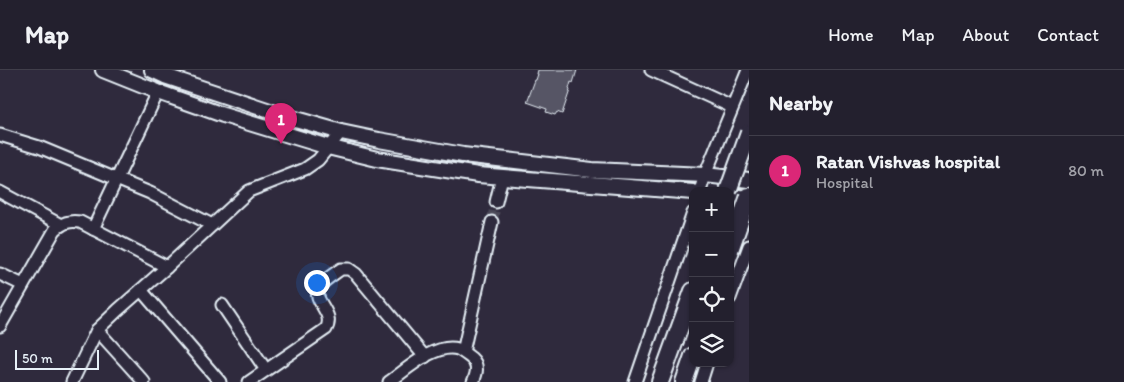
<!DOCTYPE html>
<html lang="en">
<head>
<meta charset="utf-8">
<style>
	body { margin:0; font-family:Itim,sans-serif; background:#2b2836; color:#f1f3f6 }
	.controls { position:absolute; right:15px; bottom:15px; display:grid; overflow:hidden; border-radius:10px; box-shadow:0 1px 4px #0004 }
	.controls button { width:45px; height:45px; display:grid; place-items:center; padding:0; border:0; border-bottom:1px solid #403e4a; background:#23202e; color:#f1f3f6; font:25px sans-serif }
	.scale { position:absolute; left:15px; bottom:12px; width:84px; box-sizing:border-box; padding-left:5px; border:2px solid #e8f1f8; border-top:0; font-size:14px; line-height:18px; white-space:nowrap; color:#e8f1f8; -webkit-text-stroke:4px #2f2a3d; paint-order:stroke }
	.you { position:absolute; left:316px; top:212px; width:18px; height:18px; margin:-12px; border:4px solid #fff; border-radius:50%; background:#1a73e8; box-shadow:0 0 0 8px #1a73e833 }
	.badge { display:grid; place-items:center; width:32px; height:32px; border-radius:50%; background:#db2777; color:#fff; font-size:16px; font-weight:700 }
	.pin { position:absolute; translate:-50% -41px; filter:drop-shadow(0 1px 2px #0008) }
	.pin::after { content:''; position:absolute; top:26px; width:18px; height:15px; background:inherit; clip-path:polygon(0 0,100% 0,50% 100%) }
	.list { margin:0; padding:0; list-style:none }
	h2 { display:flex; justify-content:space-between; align-items:center; height:65px; margin:0; padding:0 20px; font-size:21px }
	h2 small { font-size:16px; font-weight:400; color:#a3a3aa }
	.list li { display:grid; grid-template-columns:32px 1fr auto; gap:15px; align-items:center; box-sizing:border-box; height:70px; padding:0 20px; border-top:1px solid #403e4a }
	.list b { display:block; font-size:19px; white-space:nowrap }
	.list p { margin:0; font-size:16px; white-space:nowrap; color:#a3a3aa }
	.list em { font-size:16px; font-style:normal; color:#a3a3aa }
	.icon { flex:none; width:28px; height:28px; fill:none; stroke:currentColor; stroke-width:2; stroke-linecap:round; stroke-linejoin:round }
	.map { position:relative; flex:none; width:749px; height:312px; overflow:hidden }
	header { display:flex; align-items:center; gap:30px; box-sizing:border-box; height:70px; padding:0 25px; background:#23202e; border-bottom:1px solid #403e4a }
	header strong { font-size:24px }
	nav { display:flex; gap:28px; margin-inline-start:auto; font-size:18px }
	main { display:flex }
	aside { flex:1; background:#23202e }
	.map>svg:first-child { display:block }
	.building { fill:#575565; stroke:#e8f1f8 }
	.lines { fill:none; stroke-linecap:round; stroke-linejoin:round }
	.minor-tunnel { stroke:#4b4859; stroke-width:11; stroke-dasharray:11 5.5; stroke-linecap:butt }
	.minor-casing { stroke:#e8f1f8; stroke-width:15 }
	.major-casing { stroke:#e8f1f8; stroke-width:18 }
	.highway-casing { stroke:#e8f1f8; stroke-width:20 }
	.minor { stroke:#2f2a3d; stroke-width:11 }
	.major { stroke:#2f2a3d; stroke-width:14 }
	.highway { stroke:#2f2a3d; stroke-width:16 }
	.highway-bridge-casing { stroke:#e8f1f8; stroke-width:20; stroke-linecap:butt }
	.highway-bridge { stroke:#2f2a3d; stroke-width:16 }
</style>
</head>
<body>
<header>
<strong>Map</strong>
<nav><a>Home</a><a>Map</a><a>About</a><a>Contact</a></nav>
</header>
<main>
<div class="map">
<svg width="749" height="312" viewBox="0 0 749 312">
	<rect width="100%" height="100%" fill="#2f2a3d"/>
	<filter id="ink" filterUnits="userSpaceOnUse"><feTurbulence type="fractalNoise" baseFrequency=".02" numOctaves="2"/><feDisplacementMap in="SourceGraphic" scale="10" xChannelSelector="R" yChannelSelector="G"/><feConvolveMatrix kernelMatrix="1 2 1 2 8 2 1 2 1" color-interpolation-filters="sRGB"/></filter>
	<g filter="url(#ink)">
		<path class="building" d="M538,0H577L573,13L571,12L569,19L570,20L562,44L557,42L555,45L546,42L547,39L527,32L535,10H536L538,4H537Z"/>
		<g class="lines">
			<path class="minor-tunnel" d="M492,152L496,132"/>
			<defs>
				<g id="minor">
					<path d="M651,0L732,37"/>
					<path d="M0,65L39,77L150,123L212,155"/>
					<path d="M700,121L705,105L748,0"/>
					<path d="M0,122L61,155"/>
					<path d="M496,132L502,107"/>
					<path d="M93,159L158,22"/>
					<path d="M0,204L23,215"/>
					<path d="M141,220L220,312"/>
					<path d="M730,228L749,176"/>
					<path d="M222,235L266,300"/>
					<path d="M0,256L55,160C63,153 69,150 80,152L167,197"/>
					<path d="M97,260L144,312"/>
					<path d="M463,282L492,152"/>
					<path d="M72,312L97,260L118,240L167,197L249,121L305,99L318,90L341,62"/>
					<path d="M249,312L326,259C336,243 311,231 319,217C324,210 334,204 341,199H349L356,204L425,287"/>
					<path d="M389,312C406,300 436,272 458,279C462,281 467,285 471,288C479,295 477,303 473,312"/>
					<path d="M635,312L693,143"/>
					<path d="M701,312L707,293"/>
				</g>
				<g id="major">
					<path d="M103,0L158,22L223,45L328,77L377,89L478,105L693,122"/>
					<path d="M152,0L165,6L285,46L341,62L379,70L463,85L592,100L705,105L749,110"/>
					<path d="M730,126L749,128"/>
				</g>
				<g id="highway">
					<path d="M660,312L693,221"/>
					<path d="M684,312L693,286"/>
				</g>
			</defs>
			<use href="#minor" class="minor-casing"/>
			<use href="#major" class="major-casing"/>
			<use href="#highway" class="highway-casing"/>
			<use href="#minor" class="minor"/>
			<use href="#major" class="major"/>
			<use href="#highway" class="highway"/>
			<defs>
				<g id="highway-bridge">
					<path d="M728,121L749,63"/>
					<path d="M730,180L749,126"/>
				</g>
			</defs>
			<use href="#highway-bridge" class="highway-bridge-casing"/>
			<use href="#highway-bridge" class="highway-bridge"/>
		</g>
	</g>
</svg>
<div class="controls">
<button>+</button>
<button>−</button>
<button><svg class="icon" aria-label="locate" viewBox="0 0 24 24"><circle cx="12" cy="12" r="6"/><path d="M12 2v4M12 18v4M2 12h4M18 12h4"/></svg></button>
<button><svg class="icon" aria-label="layers" viewBox="0 0 24 24"><path d="M12 4l9 5-9 5-9-5zM3 14l9 5 9-5"/></svg></button>
</div>
<div class="scale">50 m</div>
<div class="you"></div>
<div class="pin badge" style="left:281px;top:74px">1</div>
</div>
<aside>
<h2>Nearby<small></small></h2>
<ul class="list">
<li><span class="badge">1</span><div><b>Ratan Vishvas hospital</b><p>Hospital</p></div><em>80 m</em></li>
</ul>
</aside>
</main>
</body>
</html>
